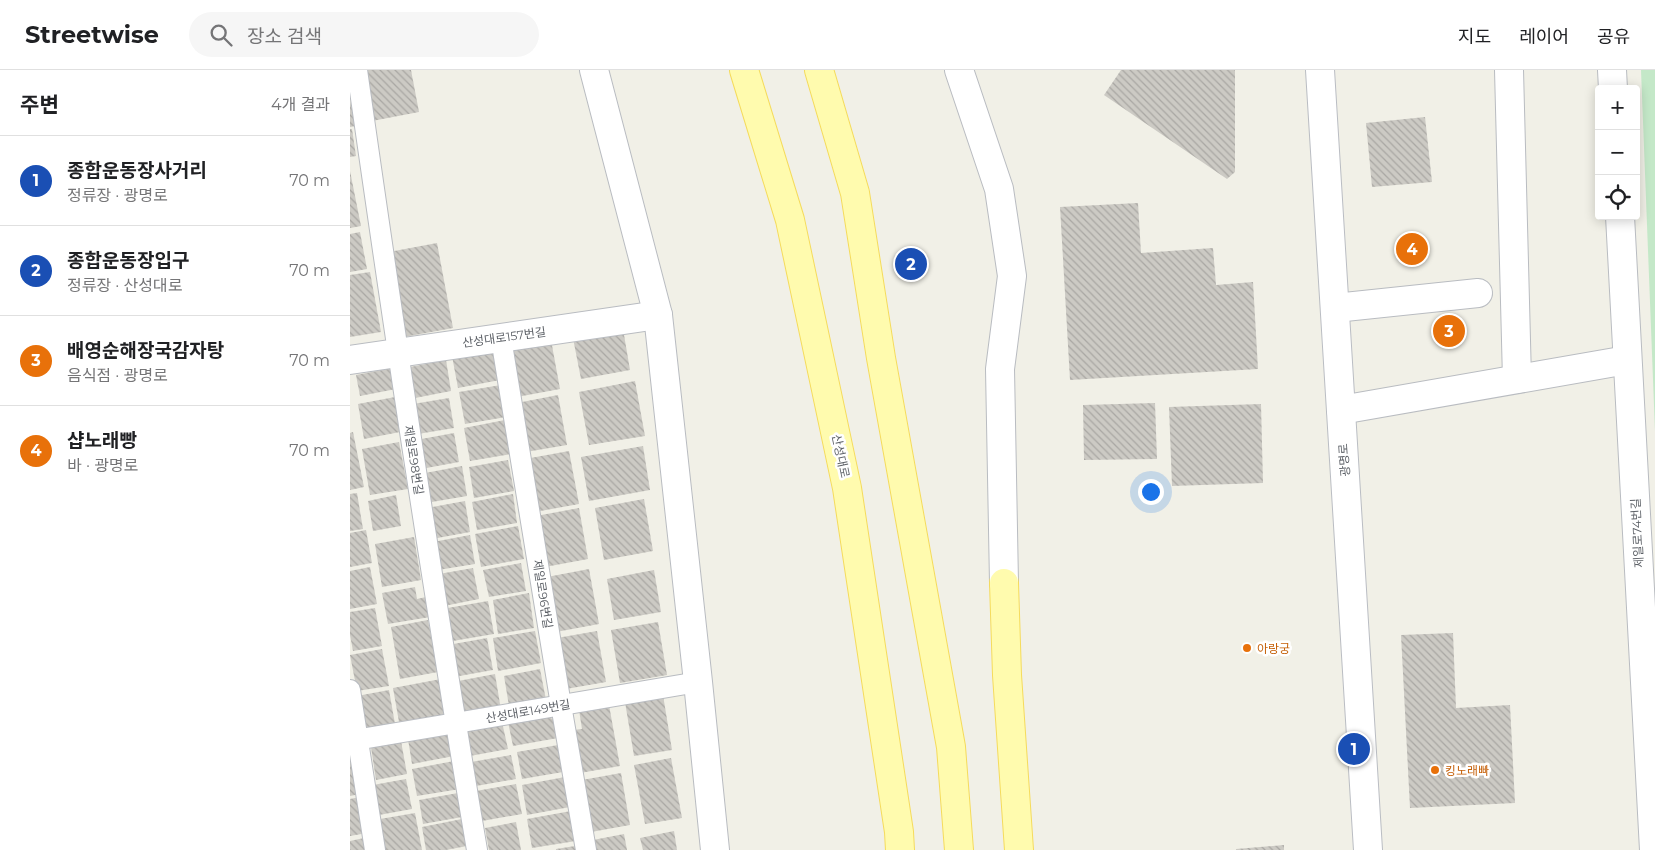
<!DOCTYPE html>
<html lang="ko">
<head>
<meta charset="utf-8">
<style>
	body { margin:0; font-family:Montserrat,"Noto Sans KR",sans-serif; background:#f6f6f6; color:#202124 }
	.controls { position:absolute; right:15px; top:15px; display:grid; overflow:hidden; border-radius:5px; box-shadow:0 2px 12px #0003 }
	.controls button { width:45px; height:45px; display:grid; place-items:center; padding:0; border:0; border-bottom:1px solid #e0e0e0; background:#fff; color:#202124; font:25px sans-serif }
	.you { position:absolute; left:800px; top:421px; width:18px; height:18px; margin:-12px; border:4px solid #fff; border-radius:50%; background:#1a73e8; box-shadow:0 0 0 8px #1a73e833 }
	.badge { display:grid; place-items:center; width:32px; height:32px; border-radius:50%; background:#d93025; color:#fff; font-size:16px; font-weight:700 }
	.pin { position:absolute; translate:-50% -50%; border:2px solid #fff; box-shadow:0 1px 5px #0006 }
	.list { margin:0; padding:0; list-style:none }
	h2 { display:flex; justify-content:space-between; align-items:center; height:65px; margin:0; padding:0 20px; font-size:21px }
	h2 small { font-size:16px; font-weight:400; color:#757577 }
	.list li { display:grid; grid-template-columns:32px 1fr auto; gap:15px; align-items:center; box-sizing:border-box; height:90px; padding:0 20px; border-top:1px solid #e0e0e0 }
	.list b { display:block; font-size:19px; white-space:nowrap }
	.list p { margin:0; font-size:16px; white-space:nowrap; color:#757577 }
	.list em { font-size:16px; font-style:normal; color:#757577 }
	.icon { flex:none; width:28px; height:28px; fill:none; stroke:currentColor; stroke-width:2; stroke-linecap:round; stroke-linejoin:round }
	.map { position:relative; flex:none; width:1305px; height:780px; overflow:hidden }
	header { display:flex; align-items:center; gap:30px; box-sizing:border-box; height:70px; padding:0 25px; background:#fff; border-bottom:1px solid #e0e0e0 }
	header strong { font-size:24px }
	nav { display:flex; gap:28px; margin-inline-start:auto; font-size:18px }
	.search { width:350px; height:45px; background:#f6f6f6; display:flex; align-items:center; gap:12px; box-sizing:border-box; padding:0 18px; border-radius:28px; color:#757577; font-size:19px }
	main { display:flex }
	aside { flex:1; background:#fff }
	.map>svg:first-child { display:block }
	.grass { fill:#c4e8c8 }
	.building { fill:url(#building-back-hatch) }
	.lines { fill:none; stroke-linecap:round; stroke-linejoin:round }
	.lane-casing { stroke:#b9bcc1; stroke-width:22 }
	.street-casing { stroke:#b9bcc1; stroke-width:30 }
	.secondary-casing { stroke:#babdc3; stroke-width:30 }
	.primary-casing { stroke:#f5db5c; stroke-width:30 }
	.lane { stroke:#fff; stroke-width:20 }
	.street { stroke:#fff; stroke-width:28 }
	.secondary { stroke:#fff; stroke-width:28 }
	.primary { stroke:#fffbae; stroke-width:28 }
	.food-dot { fill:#e8710a; stroke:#fff; stroke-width:2 }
	.labels { text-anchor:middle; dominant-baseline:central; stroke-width:5; stroke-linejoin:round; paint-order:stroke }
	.street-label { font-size:12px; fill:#5e6268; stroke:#fff }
	.food-label { font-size:12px; fill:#c56008; stroke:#fff; text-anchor:start }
</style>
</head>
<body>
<header>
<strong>Streetwise</strong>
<div class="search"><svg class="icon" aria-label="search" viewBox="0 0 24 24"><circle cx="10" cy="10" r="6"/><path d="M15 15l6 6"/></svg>장소 검색</div>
<nav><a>지도</a><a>레이어</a><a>공유</a></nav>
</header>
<main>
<aside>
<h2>주변<small>4개 결과</small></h2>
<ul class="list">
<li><span class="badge" style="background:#1a4fb4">1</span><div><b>종합운동장사거리</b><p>정류장 · 광명로</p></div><em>70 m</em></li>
<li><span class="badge" style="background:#1a4fb4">2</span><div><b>종합운동장입구</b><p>정류장 · 산성대로</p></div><em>70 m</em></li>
<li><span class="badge" style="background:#e8710a">3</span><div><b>배영순해장국감자탕</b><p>음식점 · 광명로</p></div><em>70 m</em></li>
<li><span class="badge" style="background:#e8710a">4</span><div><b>샵노래빵</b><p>바 · 광명로</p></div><em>70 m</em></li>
</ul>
</aside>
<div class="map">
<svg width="1305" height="780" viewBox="0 0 1305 780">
	<defs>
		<pattern id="building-back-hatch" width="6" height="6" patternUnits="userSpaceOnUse" patternTransform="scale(1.25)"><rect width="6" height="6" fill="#cccac4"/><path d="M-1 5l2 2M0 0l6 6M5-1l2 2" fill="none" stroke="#a9a7a3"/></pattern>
	</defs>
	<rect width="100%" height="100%" fill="#f1f0e7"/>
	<path class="grass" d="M1291,0H1305V361Z"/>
	<g class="building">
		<path d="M13,0H61L69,42L22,51Z"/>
		<path d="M771,0H885V102L877,109L754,25Z"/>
		<path d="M0,31L6,56L0,57Z"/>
		<path d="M1075,47L1082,112L1022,117L1016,53Z"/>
		<path d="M0,59H2L6,86L0,87Z"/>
		<path d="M0,101L11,156L0,158Z"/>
		<path d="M788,133L791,183L863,178L866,215L903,212L908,299L720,310L710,137Z"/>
		<path d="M10,162L17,199L0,202V164Z"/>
		<path d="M87,173L103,258L54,267L39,182Z"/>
		<path d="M20,202L31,262L0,267V205Z"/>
		<path d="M272,253L280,300L231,309L222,263Z"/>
		<path d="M201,270L210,319L167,327L158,278Z"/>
		<path d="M145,278L150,310L108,318L102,286Z"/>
		<path d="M96,290L101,321L60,329L55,298Z"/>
		<path d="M42,298L46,319L10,326L6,305Z"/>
		<path d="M285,311L295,366L239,375L229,322Z"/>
		<path d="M151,315L156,347L115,354L109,322Z"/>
		<path d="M208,325L217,375L176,382L167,333Z"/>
		<path d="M45,327L50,362L14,369L8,334Z"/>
		<path d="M99,328L104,358L68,364L63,334Z"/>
		<path d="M805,333L807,389L734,390L733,335Z"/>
		<path d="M911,334L913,413L822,416L819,337Z"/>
		<path d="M155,350L161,384L120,391L114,358Z"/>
		<path d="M3,362L14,417L0,420V363Z"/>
		<path d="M104,363L109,392L71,399L66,370Z"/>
		<path d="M49,372L58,419L20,425L12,379Z"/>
		<path d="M293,376L300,420L239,431L231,387Z"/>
		<path d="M219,381L229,434L185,442L175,389Z"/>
		<path d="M158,390L164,421L124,428L119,397Z"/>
		<path d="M112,396L117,426L76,433L70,404Z"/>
		<path d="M7,423L13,459L0,461V424Z"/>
		<path d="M163,424L167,453L127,460L122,432Z"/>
		<path d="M46,425L51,456L23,461L18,431Z"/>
		<path d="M294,429L303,481L254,490L245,438Z"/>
		<path d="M115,431L120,462L82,469L77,438Z"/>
		<path d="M229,438L238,489L195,497L186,446Z"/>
		<path d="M168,456L174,489L131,497L125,464Z"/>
		<path d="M16,460L22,493L0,497V463Z"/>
		<path d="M120,465L125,494L88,500L83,472Z"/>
		<path d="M64,467L71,510L32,517L25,474Z"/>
		<path d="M171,493L176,521L139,527L133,500Z"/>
		<path d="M20,497L27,534L0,539V501Z"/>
		<path d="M123,498L129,529L94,536L89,504Z"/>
		<path d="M239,499L249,554L206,562L197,507Z"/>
		<path d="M304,500L311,542L264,550L257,509Z"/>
		<path d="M65,517L67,529L76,527L80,547L38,554L32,523Z"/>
		<path d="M179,523L184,558L148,564L143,530Z"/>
		<path d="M138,531L144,564L97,572L92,539Z"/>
		<path d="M25,538L32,576L3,581L0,565V542Z"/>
		<path d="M78,550L88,602L50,609L41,557Z"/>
		<path d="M308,552L317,605L270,613L261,560Z"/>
		<path d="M185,561L191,593L148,601L143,568Z"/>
		<path d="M247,561L256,612L216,619L207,568Z"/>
		<path d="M1103,563L1106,638L1160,635L1165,733L1060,738L1051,565Z"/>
		<path d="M137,568L143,600L104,607L98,575Z"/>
		<path d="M32,579L39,616L7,621L0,585Z"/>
		<path d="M190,599L196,630L159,636L154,606Z"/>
		<path d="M145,604L151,640L110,648L103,612Z"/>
		<path d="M91,609L97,644L49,652L43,618Z"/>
		<path d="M39,620L45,654L13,660L7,626Z"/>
		<path d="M313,625L322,680L284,686L275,632Z"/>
		<path d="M259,635L270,696L230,703L223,660L232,659L229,640Z"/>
		<path d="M196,645L204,650L208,668L163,676L158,652Z"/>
		<path d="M152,652L158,679L120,686L115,658Z"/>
		<path d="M100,661L104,686L62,694L58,669Z"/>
		<path d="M51,671L57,704L26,710L21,677Z"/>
		<path d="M208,675L213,702L172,709L167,682Z"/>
		<path d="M0,682L10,724L0,726Z"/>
		<path d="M161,685L166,709L126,716L121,692Z"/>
		<path d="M321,688L332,748L295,754L284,695Z"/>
		<path d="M104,691L110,719L67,726L62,699Z"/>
		<path d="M271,703L280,755L241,762L232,710Z"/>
		<path d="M215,707L220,737L177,745L172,715Z"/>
		<path d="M56,709L62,739L29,745L23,715Z"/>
		<path d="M166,714L172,744L132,751L126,721Z"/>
		<path d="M108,723L112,747L73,754L69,730Z"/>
		<path d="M10,727L17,763L0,766V729Z"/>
		<path d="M221,741L226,771L182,778L177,749Z"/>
		<path d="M65,743L72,780H31L28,761L32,760L30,749Z"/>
		<path d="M112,749L117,776L96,780H76L72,757Z"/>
		<path d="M166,752L171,780H139L135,758Z"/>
		<path d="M324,761L327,780H293L290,768Z"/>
		<path d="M274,764L277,780H245L243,770Z"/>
		<path d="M14,768L16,780H0V771Z"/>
		<path d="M934,775V780H886V779Z"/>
		<path d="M225,776L226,780H206V779Z"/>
	</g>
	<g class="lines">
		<defs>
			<g id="lane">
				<path d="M7,0C44,261 83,521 127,780"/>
				<path d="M151,268L211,635L236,780"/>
				<path d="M0,620L25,780"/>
				<path d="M0,671L348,612"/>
			</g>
			<g id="street">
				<path d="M244,0L308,245L348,612L365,780"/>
				<path d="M609,0L649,119L662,206L650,299L654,513"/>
				<path d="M1159,0L1167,309"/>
				<path d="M1262,0L1263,19"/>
				<path d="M1270,146L1304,780"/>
				<path d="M985,238L1128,223"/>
				<path d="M0,290L308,245"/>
				<path d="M991,340L1277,290"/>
			</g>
			<path id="secondary" d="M970,0L1018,780"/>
			<g id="primary">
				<path d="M394,0L440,150L497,418L549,762L550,780"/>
				<path d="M469,0L505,123L531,288L601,677L609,780"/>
				<path d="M654,513L657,605L669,780"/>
			</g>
		</defs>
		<use href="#lane" class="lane-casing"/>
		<use href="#street" class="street-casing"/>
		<use href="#secondary" class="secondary-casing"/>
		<use href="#primary" class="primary-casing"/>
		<use href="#lane" class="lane"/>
		<use href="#street" class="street"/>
		<use href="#secondary" class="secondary"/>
		<use href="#primary" class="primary"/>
	</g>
	<g class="food-dot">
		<circle cx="897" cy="578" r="5"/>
		<circle cx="1085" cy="700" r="5"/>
	</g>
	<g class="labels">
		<g class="street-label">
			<text transform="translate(154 267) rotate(-8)">산성대로157번길</text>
			<text transform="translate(491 386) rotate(78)">산성대로</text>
			<text transform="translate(64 390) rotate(81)">제일로98번길</text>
			<text transform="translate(994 390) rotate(-94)">광명로</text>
			<text transform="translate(1287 463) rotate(-93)">제일로74번길</text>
			<text transform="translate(193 524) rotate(81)">제일로96번길</text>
			<text transform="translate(178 641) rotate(-10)">산성대로149번길</text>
		</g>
		<g class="food-label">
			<text x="907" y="578">아랑궁</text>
			<text x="1095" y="700">킹노래빠</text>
		</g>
	</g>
</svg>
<div class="controls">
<button>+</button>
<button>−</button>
<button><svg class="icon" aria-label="locate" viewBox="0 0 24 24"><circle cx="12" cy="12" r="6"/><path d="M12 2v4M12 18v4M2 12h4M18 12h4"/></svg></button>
</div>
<div class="you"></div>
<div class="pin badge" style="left:1004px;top:679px;background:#1a4fb4">1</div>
<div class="pin badge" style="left:561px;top:194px;background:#1a4fb4">2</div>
<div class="pin badge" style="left:1099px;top:261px;background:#e8710a">3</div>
<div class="pin badge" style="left:1062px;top:179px;background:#e8710a">4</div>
</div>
</main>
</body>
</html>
